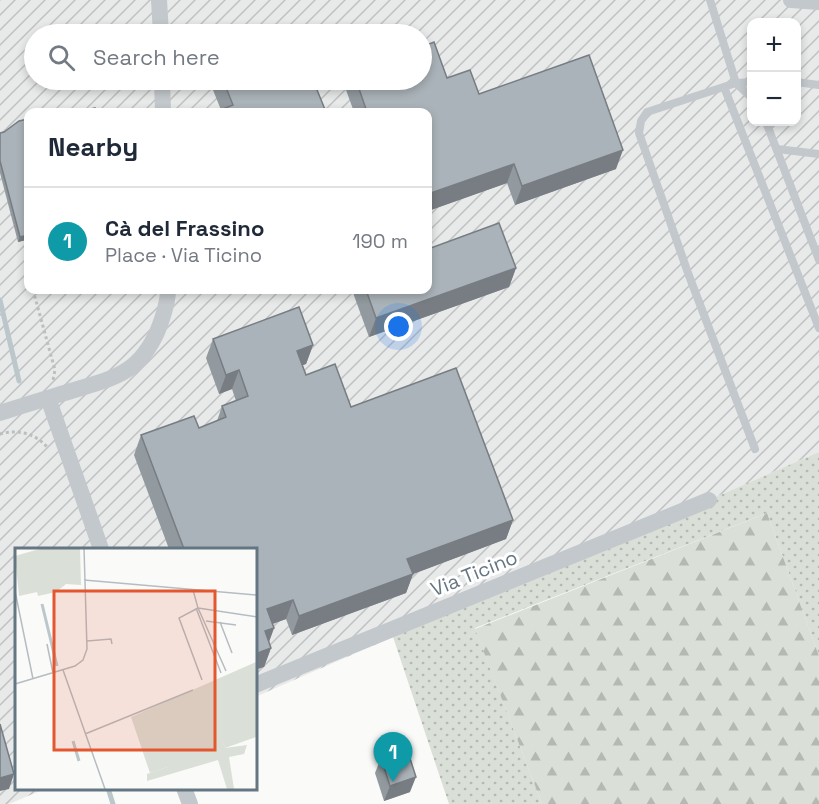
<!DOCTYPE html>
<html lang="en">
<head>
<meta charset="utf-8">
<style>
	body { margin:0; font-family:"Space Grotesk",sans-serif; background:#f2f2f3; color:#1f2937 }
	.controls { position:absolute; right:18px; top:18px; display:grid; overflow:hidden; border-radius:12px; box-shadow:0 3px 9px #0003 }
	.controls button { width:54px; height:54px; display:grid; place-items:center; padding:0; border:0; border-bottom:2px solid #e0e1e3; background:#fff; color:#1f2937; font:30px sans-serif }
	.you { position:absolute; left:399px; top:327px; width:21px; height:21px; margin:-15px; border:4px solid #fff; border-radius:50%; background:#1a73e8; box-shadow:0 0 0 9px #1a73e833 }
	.badge { display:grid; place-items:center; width:39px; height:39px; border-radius:50%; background:#1a73e8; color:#fff; font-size:20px; font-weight:700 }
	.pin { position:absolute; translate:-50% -50px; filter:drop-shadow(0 2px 3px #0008) }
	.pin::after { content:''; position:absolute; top:32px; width:21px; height:18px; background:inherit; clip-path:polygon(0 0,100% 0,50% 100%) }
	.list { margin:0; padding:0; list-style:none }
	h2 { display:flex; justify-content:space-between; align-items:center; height:78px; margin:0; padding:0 24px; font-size:26px }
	h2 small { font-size:20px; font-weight:400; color:#747a83 }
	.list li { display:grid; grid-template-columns:39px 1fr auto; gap:18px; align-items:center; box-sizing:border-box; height:108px; padding:0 24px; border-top:2px solid #e0e1e3 }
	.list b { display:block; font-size:22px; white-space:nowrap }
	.list p { margin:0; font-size:20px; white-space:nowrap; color:#747a83 }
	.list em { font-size:20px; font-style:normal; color:#747a83 }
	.icon { flex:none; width:33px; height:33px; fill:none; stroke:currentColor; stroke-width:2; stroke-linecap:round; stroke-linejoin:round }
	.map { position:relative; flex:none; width:819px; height:804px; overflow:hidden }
	.search { position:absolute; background:#fff; box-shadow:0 3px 9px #0003; left:24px; top:24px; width:408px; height:66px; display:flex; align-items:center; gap:15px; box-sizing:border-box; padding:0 21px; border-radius:33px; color:#747a83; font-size:22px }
	.panel { position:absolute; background:#fff; box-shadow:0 3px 9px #0003; left:24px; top:108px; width:408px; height:186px; border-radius:12px }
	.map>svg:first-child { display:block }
	.industrial { fill:url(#industrial-furrows); fill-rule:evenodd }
	.green { fill:url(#green-dots) }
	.forest { fill:url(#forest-firs) }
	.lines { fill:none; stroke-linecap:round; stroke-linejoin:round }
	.stream { stroke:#bbc7cb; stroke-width:5 }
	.path { stroke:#bbbfc2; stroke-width:3; stroke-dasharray:3 3; stroke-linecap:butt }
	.service { stroke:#c3c8cc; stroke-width:8 }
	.minor { stroke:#c3c8cc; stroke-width:16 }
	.wall { fill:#929a9f }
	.shaded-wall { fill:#777d82 }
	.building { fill:#aab3b9; stroke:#777d82; stroke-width:1.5 }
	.labels { text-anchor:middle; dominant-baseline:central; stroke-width:6; stroke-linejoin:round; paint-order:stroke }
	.street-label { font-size:20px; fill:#657683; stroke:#fff }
	.inset-river { fill:none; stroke:#bbc7cb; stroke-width:3 }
	.inset-road { fill:none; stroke:#b5bdc2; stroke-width:1.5 }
	.view { fill:#e4572e; fill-opacity:0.15; stroke:#e4572e; stroke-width:3 }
	.inset-edge { fill:none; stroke:#657683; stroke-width:3 }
</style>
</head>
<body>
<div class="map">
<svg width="819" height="804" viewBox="0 0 819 804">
	<defs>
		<pattern id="industrial-furrows" width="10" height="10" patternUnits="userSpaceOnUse" patternTransform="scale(1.5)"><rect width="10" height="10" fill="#e8e9e9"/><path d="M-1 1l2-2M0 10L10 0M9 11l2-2" fill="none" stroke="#c0c1c2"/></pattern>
		<pattern id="green-dots" width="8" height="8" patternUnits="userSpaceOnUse" patternTransform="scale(1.5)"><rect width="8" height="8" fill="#dadfd7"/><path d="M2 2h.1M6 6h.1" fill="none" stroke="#b4b9b4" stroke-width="1.8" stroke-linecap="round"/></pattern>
		<pattern id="forest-firs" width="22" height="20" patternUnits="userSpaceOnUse" patternTransform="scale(1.5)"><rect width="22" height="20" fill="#dadfd7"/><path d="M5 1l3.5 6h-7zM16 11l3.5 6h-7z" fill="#b4b9b4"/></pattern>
	</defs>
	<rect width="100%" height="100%" fill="#fafaf8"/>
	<path class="industrial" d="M0,0H819V452L255,697V549H16V788H47L9,804H0ZM752,22H796V122H752ZM34,34H422V80H34ZM28,112H428V290H28Z"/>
	<path class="green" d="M819,452V656L767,513L475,628L542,804H449L393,637Z"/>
	<path class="forest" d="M767,513L819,656V804H542L475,629Z"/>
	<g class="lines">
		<g class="stream">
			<path d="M0,300L19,381"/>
			<path d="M108,788L113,804"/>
		</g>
		<g class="path">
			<path d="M26,263L28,273"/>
			<path d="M33,290L55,370L53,380"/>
			<path d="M0,434C17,429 35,433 47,447"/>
		</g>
		<g class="service">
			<path d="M710,0L736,83L647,112L641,121L639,133L688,273L755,449"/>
			<path d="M796,82L819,85"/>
			<path d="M736,83L752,98"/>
			<path d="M736,83L752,82"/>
			<path d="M724,87L819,328"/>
			<path d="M766,122L819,260"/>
			<path d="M777,149L819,154"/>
		</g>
		<g class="minor">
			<path d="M159,0L161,34"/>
			<path d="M791,0L819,2"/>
			<path d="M162,80L163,112"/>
			<path d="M48,398L101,549"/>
			<path d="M0,413C24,405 48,398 71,391C114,378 139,374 158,330C163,317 168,303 168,290"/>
			<path d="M255,685L709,500"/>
			<path d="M184,788L190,804"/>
		</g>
	</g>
	<g class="wall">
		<path d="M447,78L479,94L616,169L515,205L507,183L428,211V112H354L346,90L349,80H422Z"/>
		<path d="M217,80H313L326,112H219L221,110L213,90Z"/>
		<path d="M28,119V250L26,240L18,242L0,173V133L4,132Z"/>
		<path d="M516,268L509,287L369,337L352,290H428Z"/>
		<path d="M213,339L313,345L306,364L302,365L306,375L513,520L506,539L413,574L406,593L292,635L286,619L273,624L274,628L269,642L271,648L264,667L255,549H169L134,455L141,435L199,428L217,421L222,406L236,401L232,389L219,394L206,358Z"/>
		<path d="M381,758L410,792L384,801L375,773Z"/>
	</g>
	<g class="shaded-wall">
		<path d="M623,150L616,169L515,205L522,186Z"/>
		<path d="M514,164L507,183L428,211V194Z"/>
		<path d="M28,235L26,240L18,242L20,237Z"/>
		<path d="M516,268L509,287L369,337L376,318Z"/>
		<path d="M313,345L306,364L290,370L297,351Z"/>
		<path d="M239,370L232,389L219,394L226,375Z"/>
		<path d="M513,520L506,539L413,574L406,593L292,635L299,616L407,559Z"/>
		<path d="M293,600L286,619L260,628L267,609Z"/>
		<path d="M274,628L267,647L265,631Z"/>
		<path d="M271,648L264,667L255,670V654Z"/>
		<path d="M14,774L9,789L0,791V778Z"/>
		<path d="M416,777L410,792L384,801L390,786Z"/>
	</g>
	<g class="building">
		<path d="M434,42L447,78L470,70L479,94L589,55L623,150L522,186L514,164L428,194V112H367L356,80H422V47Z"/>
		<path d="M223,80H313L326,112H220V110L233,105Z"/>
		<path d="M95,108L96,112H79Z"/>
		<path d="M28,119V238V235L20,237L0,161V133L4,132L19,121Z"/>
		<path d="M499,223L516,268L376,318L366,290H428V249Z"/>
		<path d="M299,307L313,345L297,351L306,375L335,364L351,407L456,368L513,520L407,559L413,574L299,616L293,600L267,609L274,628L265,631L271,648L255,654V549H184L141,435L194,416L199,428L226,417L222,406L248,396L239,370L226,375L213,339Z"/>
		<path d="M0,724L14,774L0,778Z"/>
		<path d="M407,749L416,777L390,786L381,758Z"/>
	</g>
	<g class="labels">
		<g class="street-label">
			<text transform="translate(474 573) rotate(-22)">Via Ticino</text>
		</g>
	</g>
	<g transform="translate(15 548)">
		<rect width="242" height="242" fill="#fafaf8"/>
		<path d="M28,0H65L66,37L51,36L41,44L23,48L22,44L4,48L0,8ZM241,114V189L210,200L189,145L152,219L135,225L116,169Z" fill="#dadfd7"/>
		<path d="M190,144L210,200L232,197L229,206L214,209L219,241H212L203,212L132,233V226L152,219L132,167Z" fill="#dadfd7"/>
		<path d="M43,8L46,18L27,23L24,13Z" fill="#dadfd7"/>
		<path class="inset-river" d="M27,56L42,118M58,193L64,213"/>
		<path class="inset-road" d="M69,32L242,47M178,42L183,60L164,70L187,132M0,43L18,131M181,60L206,125M183,60L211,123M183,60L242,69M191,73L221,77M205,74L217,105M72,93L96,91L97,96M32,96L38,125M48,122L90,241M0,136L60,118L68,112L72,101L69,0M70,186L178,142"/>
		<path class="view" d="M39,43H200V202H39Z"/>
		<rect width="242" height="242" class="inset-edge"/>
	</g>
</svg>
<div class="controls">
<button>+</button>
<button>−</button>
</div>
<div class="you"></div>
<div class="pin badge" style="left:393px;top:782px;background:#0f9aa8">1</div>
<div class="search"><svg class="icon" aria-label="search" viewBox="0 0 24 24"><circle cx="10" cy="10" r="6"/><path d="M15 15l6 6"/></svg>Search here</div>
<section class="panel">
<h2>Nearby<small></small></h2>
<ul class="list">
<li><span class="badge" style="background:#0f9aa8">1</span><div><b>Cà del Frassino</b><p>Place · Via Ticino</p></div><em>190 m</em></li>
</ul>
</section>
</div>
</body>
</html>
